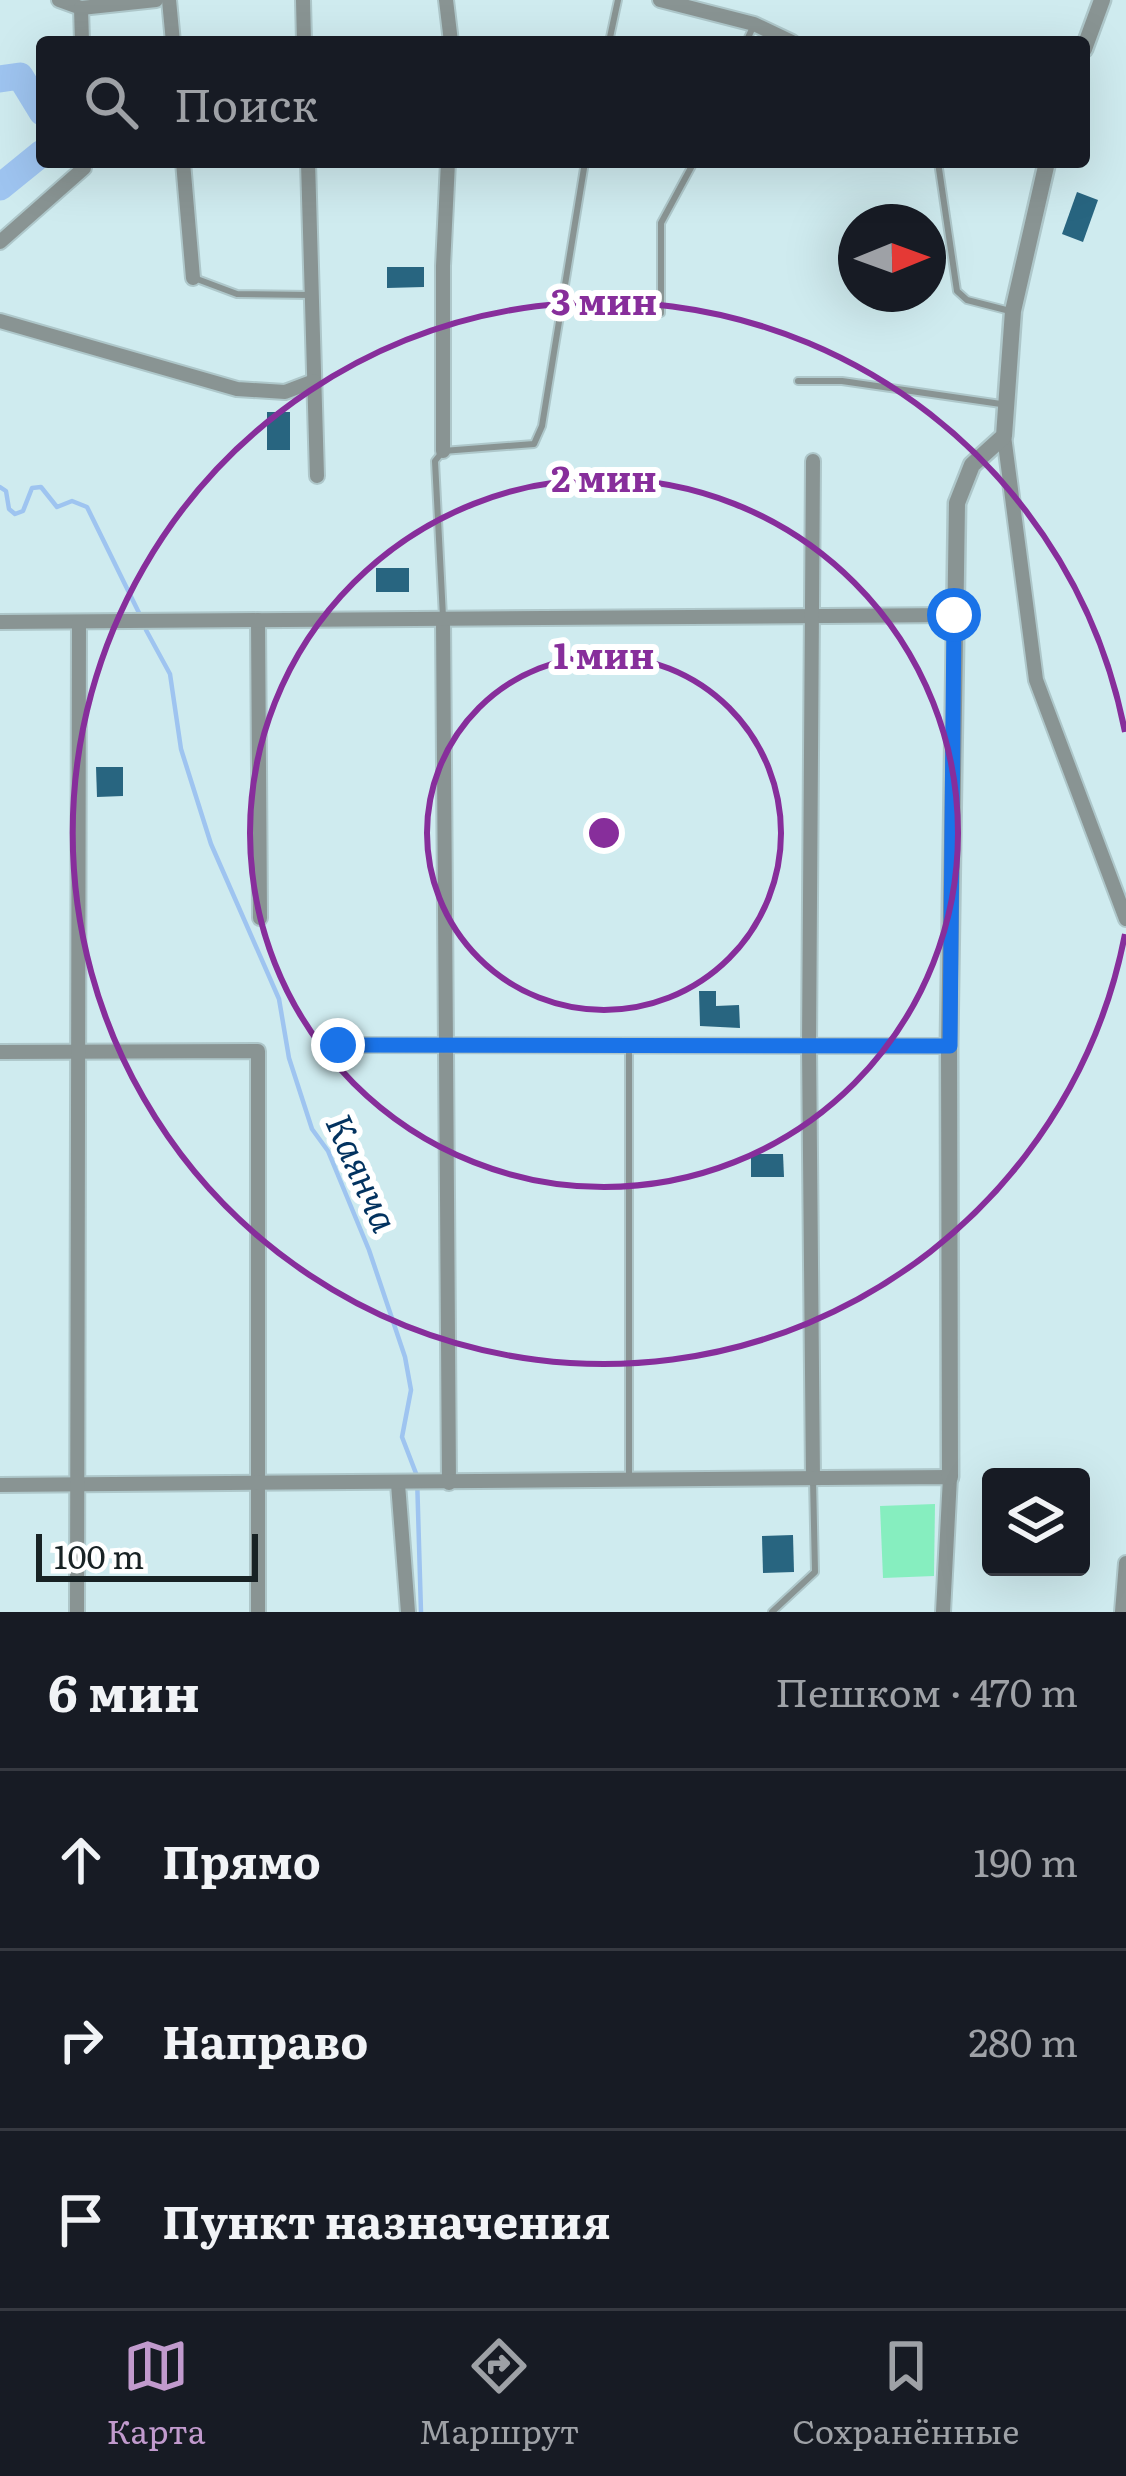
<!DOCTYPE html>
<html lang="ru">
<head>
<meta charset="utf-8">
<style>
	body { margin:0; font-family:Literata,serif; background:#20242c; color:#f1f3f6 }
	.controls { position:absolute; right:36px; bottom:36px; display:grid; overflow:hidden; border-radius:12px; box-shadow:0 12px 48px #0002 }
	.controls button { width:108px; height:108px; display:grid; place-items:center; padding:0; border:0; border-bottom:3px solid #363941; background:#171b24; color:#f1f3f6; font:60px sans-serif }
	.compass { position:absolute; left:838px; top:204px; width:108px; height:108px; border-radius:50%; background:#171b24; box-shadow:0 12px 48px #0002; rotate:89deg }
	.scale { position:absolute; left:36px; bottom:30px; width:222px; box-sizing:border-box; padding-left:12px; border:6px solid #182224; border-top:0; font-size:33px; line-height:42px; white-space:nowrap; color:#182224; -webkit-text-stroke:9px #fff; paint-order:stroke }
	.stop { position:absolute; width:36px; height:36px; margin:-27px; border:9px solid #1a73e8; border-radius:50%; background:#fff }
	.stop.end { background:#1a73e8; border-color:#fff; box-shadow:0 3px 12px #0008 }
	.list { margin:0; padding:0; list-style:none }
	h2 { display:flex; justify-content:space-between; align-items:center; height:156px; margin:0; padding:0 48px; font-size:51px }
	h2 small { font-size:39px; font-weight:400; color:#9ea1a6 }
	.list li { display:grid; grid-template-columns:78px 1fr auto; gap:36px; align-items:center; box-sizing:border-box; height:180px; padding:0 48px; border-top:3px solid #363941 }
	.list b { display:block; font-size:45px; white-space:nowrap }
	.list em { font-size:39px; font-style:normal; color:#9ea1a6 }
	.icon { flex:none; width:66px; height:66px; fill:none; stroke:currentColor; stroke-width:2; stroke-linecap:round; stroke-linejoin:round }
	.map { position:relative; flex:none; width:1126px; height:1612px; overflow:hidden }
	.search { position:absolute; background:#171b24; box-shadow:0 12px 48px #0002; left:36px; right:36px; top:36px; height:132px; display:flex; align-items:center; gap:30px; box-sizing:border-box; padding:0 42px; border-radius:12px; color:#9ea1a6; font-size:45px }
	.sheet { height:696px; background:#171b24 }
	nav { display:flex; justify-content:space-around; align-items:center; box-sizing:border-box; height:168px; border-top:3px solid #363941; background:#171b24; font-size:33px; color:#9ea1a6 }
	nav a { display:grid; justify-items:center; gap:6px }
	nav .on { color:#c19acd }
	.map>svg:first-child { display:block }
	.green { fill:#86eebf }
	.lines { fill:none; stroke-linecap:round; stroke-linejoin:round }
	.stream { stroke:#9ec4f0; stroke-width:4.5 }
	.river { stroke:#9ec4f0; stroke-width:27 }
	.building { fill:#286580 }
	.service-casing { stroke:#aec7ca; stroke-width:10 }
	.minor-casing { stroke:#aec7ca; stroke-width:18 }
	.tertiary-casing { stroke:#aec7ca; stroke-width:21 }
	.service { stroke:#899493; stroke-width:6 }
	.minor { stroke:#899493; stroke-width:14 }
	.tertiary { stroke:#899493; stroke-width:16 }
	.route { stroke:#1a73e8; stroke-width:15 }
	.ring { fill:none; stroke:#872e9b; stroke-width:6 }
	.labels { text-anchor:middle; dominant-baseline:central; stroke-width:12; stroke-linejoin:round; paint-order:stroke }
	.water-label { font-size:36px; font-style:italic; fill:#02325f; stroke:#fff }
	.centre { fill:#872e9b; stroke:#fff; stroke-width:6 }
	.ring-label { font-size:36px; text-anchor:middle; font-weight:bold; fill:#872e9b; stroke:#fff; stroke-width:12; stroke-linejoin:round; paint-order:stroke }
</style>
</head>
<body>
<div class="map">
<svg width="1126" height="1612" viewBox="0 0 1126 1612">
	<rect width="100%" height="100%" fill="#cfebef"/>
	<path class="green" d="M935,1504L934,1576L883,1578L880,1506Z"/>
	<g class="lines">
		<g class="stream">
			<path d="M0,487L6,491L9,509L15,514L23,511L32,488L41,487L57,507L72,501L87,507L142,619"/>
			<path d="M146,630L170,674L181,749L211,844L279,999L289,1058L312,1129L328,1151L369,1250L405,1357L411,1390L402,1437L417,1476L421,1612"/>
		</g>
		<g class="river">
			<path d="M0,79L20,76L42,112"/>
			<path d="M0,187L42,153"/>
		</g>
	</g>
	<g class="building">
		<path d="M1077,192L1098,200L1083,242L1062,234Z"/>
		<path d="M387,267H424V287L387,288Z"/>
		<rect x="267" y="412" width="23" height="38"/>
		<rect x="376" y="568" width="33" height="24"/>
		<path d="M96,767H123V796L97,797Z"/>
		<path d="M699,991H716V1006L739,1005L740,1028L700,1026Z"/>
		<path d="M751,1154H783L784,1177H751Z"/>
		<path d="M793,1535L794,1572L763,1573L762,1536Z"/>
	</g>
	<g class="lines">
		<defs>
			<g id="service">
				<path d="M609,42L618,0"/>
				<path d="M746,42L753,27"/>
				<path d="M938,162L957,291L967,300L1010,311"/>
				<path d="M197,279L237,294L311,295"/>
				<path d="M661,313V223L694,162"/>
				<path d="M798,381H842L1001,404"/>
				<path d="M443,617L435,461L443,451L534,444L542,426L585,162"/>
				<path d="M629,1480V1050"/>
				<path d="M772,1612L815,1572L813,1479"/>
			</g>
			<g id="minor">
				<path d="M59,0L81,8L82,42"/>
				<path d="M169,0L173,42"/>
				<path d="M303,0L304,42"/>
				<path d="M446,0L451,42"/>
				<path d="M660,0L754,24L792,42"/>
				<path d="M81,8L156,0"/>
				<path d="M183,162L193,278"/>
				<path d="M308,162L317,476"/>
				<path d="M0,242L84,168V162"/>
				<path d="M0,321L237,389L285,392L314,381"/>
				<path d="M1004,436L1036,680L1126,919"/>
				<path d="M443,451V266L448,162"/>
				<path d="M443,619L449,1483"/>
				<path d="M258,620L260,918"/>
				<path d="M0,622L954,615"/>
				<path d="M338,1045L949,1046"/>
				<path d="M0,1052L258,1051V1612"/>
				<path d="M813,1479L809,1046L813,461"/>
				<path d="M398,1484L408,1612"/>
				<path d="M0,1485L950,1477L943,1612"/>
				<path d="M77,1612L79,622"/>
				<path d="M1122,1612L1126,1563"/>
			</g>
			<g id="tertiary">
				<path d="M1084,49L1102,0"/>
				<path d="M950,1477L949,1046L957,503L972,465L1004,436L1013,311L1047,162"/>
			</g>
		</defs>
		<use href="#service" class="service-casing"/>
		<use href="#minor" class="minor-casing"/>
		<use href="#tertiary" class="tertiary-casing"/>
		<use href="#service" class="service"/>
		<use href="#minor" class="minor"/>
		<use href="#tertiary" class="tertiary"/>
	</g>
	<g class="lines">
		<path class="route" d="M338,1045L950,1046L954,615"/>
	</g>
	<g class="ring">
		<circle cx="604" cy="833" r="177"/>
		<circle cx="604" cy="833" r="354"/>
		<path d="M1125 934A531 531 0 1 1 1125 732"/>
	</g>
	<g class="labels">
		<g class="water-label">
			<text transform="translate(364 1172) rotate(66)">Каянча</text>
		</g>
	</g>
	<circle cx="604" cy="833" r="18" class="centre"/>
	<g class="ring-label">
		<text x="604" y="315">3 мин</text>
		<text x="604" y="492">2 мин</text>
		<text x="604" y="669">1 мин</text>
	</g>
</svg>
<div class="controls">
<button><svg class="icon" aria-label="layers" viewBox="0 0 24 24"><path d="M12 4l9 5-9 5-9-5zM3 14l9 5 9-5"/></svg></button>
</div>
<svg class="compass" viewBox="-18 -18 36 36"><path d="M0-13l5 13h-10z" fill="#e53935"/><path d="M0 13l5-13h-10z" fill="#9ea1a6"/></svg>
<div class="scale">100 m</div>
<div class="stop" style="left:954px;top:615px"></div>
<div class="stop end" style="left:338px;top:1045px"></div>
<div class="search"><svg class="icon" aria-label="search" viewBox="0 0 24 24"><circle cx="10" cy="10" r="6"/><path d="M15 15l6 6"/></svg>Поиск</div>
</div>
<section class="sheet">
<h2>6 мин<small>Пешком · 470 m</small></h2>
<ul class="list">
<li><svg class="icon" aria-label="ahead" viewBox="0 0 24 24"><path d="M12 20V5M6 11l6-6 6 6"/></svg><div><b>Прямо</b></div><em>190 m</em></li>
<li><svg class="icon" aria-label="right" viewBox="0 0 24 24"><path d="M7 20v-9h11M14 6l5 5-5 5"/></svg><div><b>Направо</b></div><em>280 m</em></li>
<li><svg class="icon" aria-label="arrive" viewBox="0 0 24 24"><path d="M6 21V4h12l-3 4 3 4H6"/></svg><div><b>Пункт назначения</b></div></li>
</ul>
</section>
<nav>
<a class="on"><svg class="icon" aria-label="map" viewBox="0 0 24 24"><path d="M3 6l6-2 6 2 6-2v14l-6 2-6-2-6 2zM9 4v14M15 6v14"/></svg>Карта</a>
<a><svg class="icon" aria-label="directions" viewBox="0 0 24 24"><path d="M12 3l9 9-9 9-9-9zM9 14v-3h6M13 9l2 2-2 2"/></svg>Маршрут</a>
<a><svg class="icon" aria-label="saved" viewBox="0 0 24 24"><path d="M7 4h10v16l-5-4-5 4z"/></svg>Сохранённые</a>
</nav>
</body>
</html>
